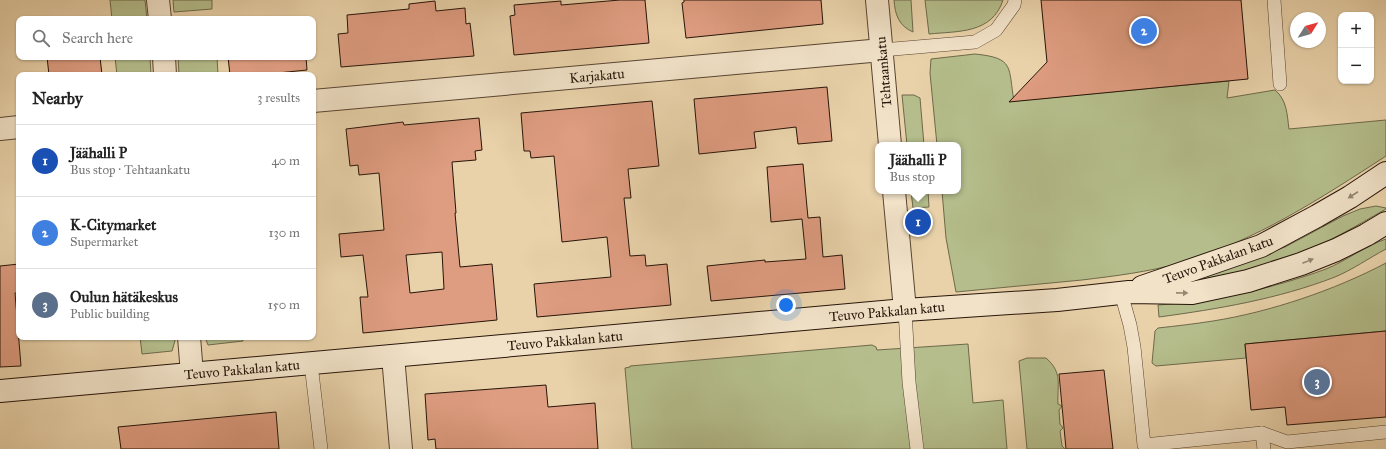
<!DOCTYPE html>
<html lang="en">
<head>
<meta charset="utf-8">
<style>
	body { margin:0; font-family:"IM FELL Great Primer",serif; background:#f6f6f6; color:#222 }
	.controls { position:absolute; right:12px; top:12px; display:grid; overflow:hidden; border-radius:8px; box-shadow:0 1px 3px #0004 }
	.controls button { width:36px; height:36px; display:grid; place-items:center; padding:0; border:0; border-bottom:1px solid #e0e0e0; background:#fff; color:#222; font:20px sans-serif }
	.compass { position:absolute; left:1290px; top:12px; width:36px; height:36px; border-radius:50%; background:#fff; box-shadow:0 1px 3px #0004; rotate:53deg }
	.you { position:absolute; left:786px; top:305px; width:14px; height:14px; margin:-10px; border:3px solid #fff; border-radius:50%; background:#1a73e8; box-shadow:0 0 0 6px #1a73e833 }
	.badge { display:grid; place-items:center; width:26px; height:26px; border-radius:50%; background:#8f2418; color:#fff; font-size:13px; font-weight:700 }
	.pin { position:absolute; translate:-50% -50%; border:2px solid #fff; box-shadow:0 1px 4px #0006 }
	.popup { position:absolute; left:875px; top:142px; width:86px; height:52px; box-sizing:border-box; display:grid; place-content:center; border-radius:8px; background:#fff; filter:drop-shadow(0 1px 3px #0005); font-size:13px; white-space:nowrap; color:#767676 }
	.popup b { font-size:15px; color:#222 }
	.popup::after { content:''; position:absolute; left:50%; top:100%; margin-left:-8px; border:8px solid transparent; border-top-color:#fff }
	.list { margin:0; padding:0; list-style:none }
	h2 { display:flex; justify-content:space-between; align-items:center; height:52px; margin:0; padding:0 16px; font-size:17px }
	h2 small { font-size:13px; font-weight:400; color:#767676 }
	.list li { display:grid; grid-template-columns:26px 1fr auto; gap:12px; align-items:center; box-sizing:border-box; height:72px; padding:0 16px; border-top:1px solid #e0e0e0 }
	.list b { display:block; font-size:15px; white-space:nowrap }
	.list p { margin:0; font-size:13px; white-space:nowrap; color:#767676 }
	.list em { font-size:13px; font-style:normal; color:#767676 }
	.icon { flex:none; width:22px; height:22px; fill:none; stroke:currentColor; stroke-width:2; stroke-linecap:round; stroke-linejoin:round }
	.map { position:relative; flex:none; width:1386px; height:449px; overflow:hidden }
	.search { position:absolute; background:#fff; box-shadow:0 1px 3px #0004; left:16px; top:16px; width:300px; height:44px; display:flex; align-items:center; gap:10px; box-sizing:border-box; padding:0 14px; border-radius:8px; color:#767676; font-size:15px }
	.panel { position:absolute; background:#fff; box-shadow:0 1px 3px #0004; left:16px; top:72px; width:300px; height:268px; border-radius:8px }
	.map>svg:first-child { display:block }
	.green { fill:#b4bd8b; stroke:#6e694a }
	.building { fill:#de9c80; stroke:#271509; fill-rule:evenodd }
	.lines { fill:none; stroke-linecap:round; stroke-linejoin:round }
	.lane-casing { stroke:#584431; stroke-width:14 }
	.street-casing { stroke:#584431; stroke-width:24 }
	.secondary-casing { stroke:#271509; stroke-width:24 }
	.lane { stroke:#f1e2c8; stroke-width:13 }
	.street { stroke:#f1e2c8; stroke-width:22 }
	.secondary { stroke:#f1e2c8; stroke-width:22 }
	.oneway { fill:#968672 }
	.labels { text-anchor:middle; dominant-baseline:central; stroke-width:3.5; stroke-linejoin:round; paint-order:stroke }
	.street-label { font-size:14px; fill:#271509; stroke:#f1e2c8 }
</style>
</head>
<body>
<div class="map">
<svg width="1386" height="449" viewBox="0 0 1386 449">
	<rect width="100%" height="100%" fill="#e9d2aa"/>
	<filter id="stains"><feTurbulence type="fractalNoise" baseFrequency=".005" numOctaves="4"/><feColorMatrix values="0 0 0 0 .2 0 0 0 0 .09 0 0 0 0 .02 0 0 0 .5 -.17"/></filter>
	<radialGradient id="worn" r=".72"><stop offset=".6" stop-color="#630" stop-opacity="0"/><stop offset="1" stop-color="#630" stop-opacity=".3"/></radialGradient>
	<g class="green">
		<path d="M110,0H145L147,19H112Z"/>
		<path d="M173,0H212V9L174,12Z"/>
		<path d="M894,0H911L913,32C899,26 895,15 894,0Z"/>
		<path d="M925,0H1003C992,34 958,31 929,34Z"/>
		<path d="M975,54C1015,58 1008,67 1014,101L1229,81L1227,98L1275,90C1287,100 1287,114 1289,129L1386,120V156C1321,198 1256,241 1180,263C1148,272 1115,276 1082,280C1040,284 998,288 956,292L946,238L942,191H958V145H937L930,73L931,59Z"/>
		<path d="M115,57H150L151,75H117Z"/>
		<path d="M178,57H217L218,75H179Z"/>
		<path d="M902,95H914L920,98L924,145H907Z"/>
		<path d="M911,191H928L929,207L913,208Z"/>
		<path d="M1376,206L1386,208V209C1356,226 1326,244 1294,256C1257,270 1217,277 1179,285L1285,247L1343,216L1360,209Z"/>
		<path d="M1386,239V249C1369,258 1352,270 1335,277C1278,299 1218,309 1159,317L1158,305C1216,301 1271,289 1326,269C1346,261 1365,246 1386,239Z"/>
		<path d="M1386,263V331L1245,344L1246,358L1156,366L1152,363L1155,331L1158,328C1176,326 1194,324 1213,321C1270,312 1335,290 1386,263Z"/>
		<path d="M140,337H176L172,351L142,354Z"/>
		<path d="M205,337H242L243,341L208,345Z"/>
		<path d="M968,344L973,403L1003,400L1007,449H632L625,368L630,367V366L872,345L876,347L877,350Z"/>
		<path d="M1027,358H1046C1063,373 1057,384 1058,404L1062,406L1059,410L1060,424L1063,428L1060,431L1062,446L1065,449H1027L1019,361Z"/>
	</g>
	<g class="building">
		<path d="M620,0H645L649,43L514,55L510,16L515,15L514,5L561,1V5Z"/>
		<path d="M684,0H821L823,24L686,38L682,3L684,2Z"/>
		<path d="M1041,0H1241L1248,79L1009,102L1047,62Z"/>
		<path d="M435,1L436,11L465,8L466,24L470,23L474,56L341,67L338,34L348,33L347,15L409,9V4Z"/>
		<path d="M47,57H100L102,75H49Z"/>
		<path d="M228,57H306L307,70L258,75H230Z"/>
		<path d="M827,87L832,141L798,144L796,127L754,132L756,148L699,154L694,99Z"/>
		<path d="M652,101L659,166L628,169L631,198H624L630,256L645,255L646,266L667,264L671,305L537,317L534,284L611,277L607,237L562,242L554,156L531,158L530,151H524L521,113Z"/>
		<path d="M479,118L482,150L475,151L476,160L452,162L456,213H455L460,267L492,264L497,320L363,333L360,297H368L363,255L341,257L339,234L384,230L379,173L359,175L358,165L350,166L346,129L403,122L404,125ZM442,252L444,289L410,293L406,255Z"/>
		<path d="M803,164L808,218L820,217L823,257L842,255L845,289L711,301L707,266L765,260V262L806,259L802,219L771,222L767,167Z"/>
		<path d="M19,264V293H15L21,366L0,367V266Z"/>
		<path d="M1386,331V417L1287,425L1285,407L1251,410L1245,344Z"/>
		<path d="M1104,370L1113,449H1066L1059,374Z"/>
		<path d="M546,385L548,407L595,403L598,449H436L435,439L428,440L425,394Z"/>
		<path d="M276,412L279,449H121L118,427Z"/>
	</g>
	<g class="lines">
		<defs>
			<g id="lane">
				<path d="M1274,0L1280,84"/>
				<path d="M882,50L975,42L996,30L1014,5L1015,0"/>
				<path d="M1121,293L1130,325L1134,347L1144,445L1262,433L1287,442L1386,432"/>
				<path d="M905,310L909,382L917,449"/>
				<path d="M311,364L321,449"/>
				<path d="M1262,433L1264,449"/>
			</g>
			<g id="street">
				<path d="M158,0L160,19"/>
				<path d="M877,0L890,145"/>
				<path d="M164,57L165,75"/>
				<path d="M313,101L882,50"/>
				<path d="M0,129L19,127"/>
				<path d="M894,191L905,310"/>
				<path d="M189,337L192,374"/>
				<path d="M393,356L401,449"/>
			</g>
			<g id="secondary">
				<path d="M1142,287L1261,246L1317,216L1350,197L1386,173"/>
				<path d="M0,391L905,310L1057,300L1129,292L1192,293L1248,281L1301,264L1336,250L1366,235L1386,223"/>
			</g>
		</defs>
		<use href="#lane" class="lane-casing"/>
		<use href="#street" class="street-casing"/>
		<use href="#secondary" class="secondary-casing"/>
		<use href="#lane" class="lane"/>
		<use href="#street" class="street"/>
		<use href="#secondary" class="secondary"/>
	</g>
	<defs><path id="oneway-solid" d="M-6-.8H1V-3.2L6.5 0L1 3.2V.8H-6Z"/></defs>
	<g class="oneway">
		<use href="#oneway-solid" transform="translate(1353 195) rotate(147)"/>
		<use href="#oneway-solid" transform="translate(1308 261) rotate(-22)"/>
		<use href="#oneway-solid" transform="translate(1182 293) rotate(1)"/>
	</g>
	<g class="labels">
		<g class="street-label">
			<text transform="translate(884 72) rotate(-95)">Tehtaankatu</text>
			<text transform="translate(597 76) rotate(-5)">Karjakatu</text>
			<text transform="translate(1218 260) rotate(-20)">Teuvo Pakkalan katu</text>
			<text transform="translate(887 312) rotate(-5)">Teuvo Pakkalan katu</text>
			<text transform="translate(565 341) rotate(-5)">Teuvo Pakkalan katu</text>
			<text transform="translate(242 370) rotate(-5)">Teuvo Pakkalan katu</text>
		</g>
	</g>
	<rect width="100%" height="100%" filter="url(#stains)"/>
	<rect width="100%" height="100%" fill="url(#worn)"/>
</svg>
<div class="controls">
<button>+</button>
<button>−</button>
</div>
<svg class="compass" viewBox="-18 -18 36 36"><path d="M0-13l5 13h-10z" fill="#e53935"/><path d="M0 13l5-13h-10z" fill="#767676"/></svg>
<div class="you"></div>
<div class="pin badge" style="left:918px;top:222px;background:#1a4fb4">1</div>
<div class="popup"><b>Jäähalli P</b>Bus stop</div>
<div class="pin badge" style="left:1144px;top:31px;background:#3f7fe0">2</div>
<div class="pin badge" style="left:1317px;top:382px;background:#5c6f8a">3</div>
<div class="search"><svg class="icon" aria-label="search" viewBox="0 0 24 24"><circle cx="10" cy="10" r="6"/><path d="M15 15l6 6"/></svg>Search here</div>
<section class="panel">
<h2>Nearby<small>3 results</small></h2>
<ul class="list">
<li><span class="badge" style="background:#1a4fb4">1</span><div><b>Jäähalli P</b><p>Bus stop · Tehtaankatu</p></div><em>40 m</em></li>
<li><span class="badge" style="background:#3f7fe0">2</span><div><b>K-Citymarket</b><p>Supermarket</p></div><em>130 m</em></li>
<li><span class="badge" style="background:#5c6f8a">3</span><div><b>Oulun hätäkeskus</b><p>Public building</p></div><em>150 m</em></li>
</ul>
</section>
</div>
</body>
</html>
